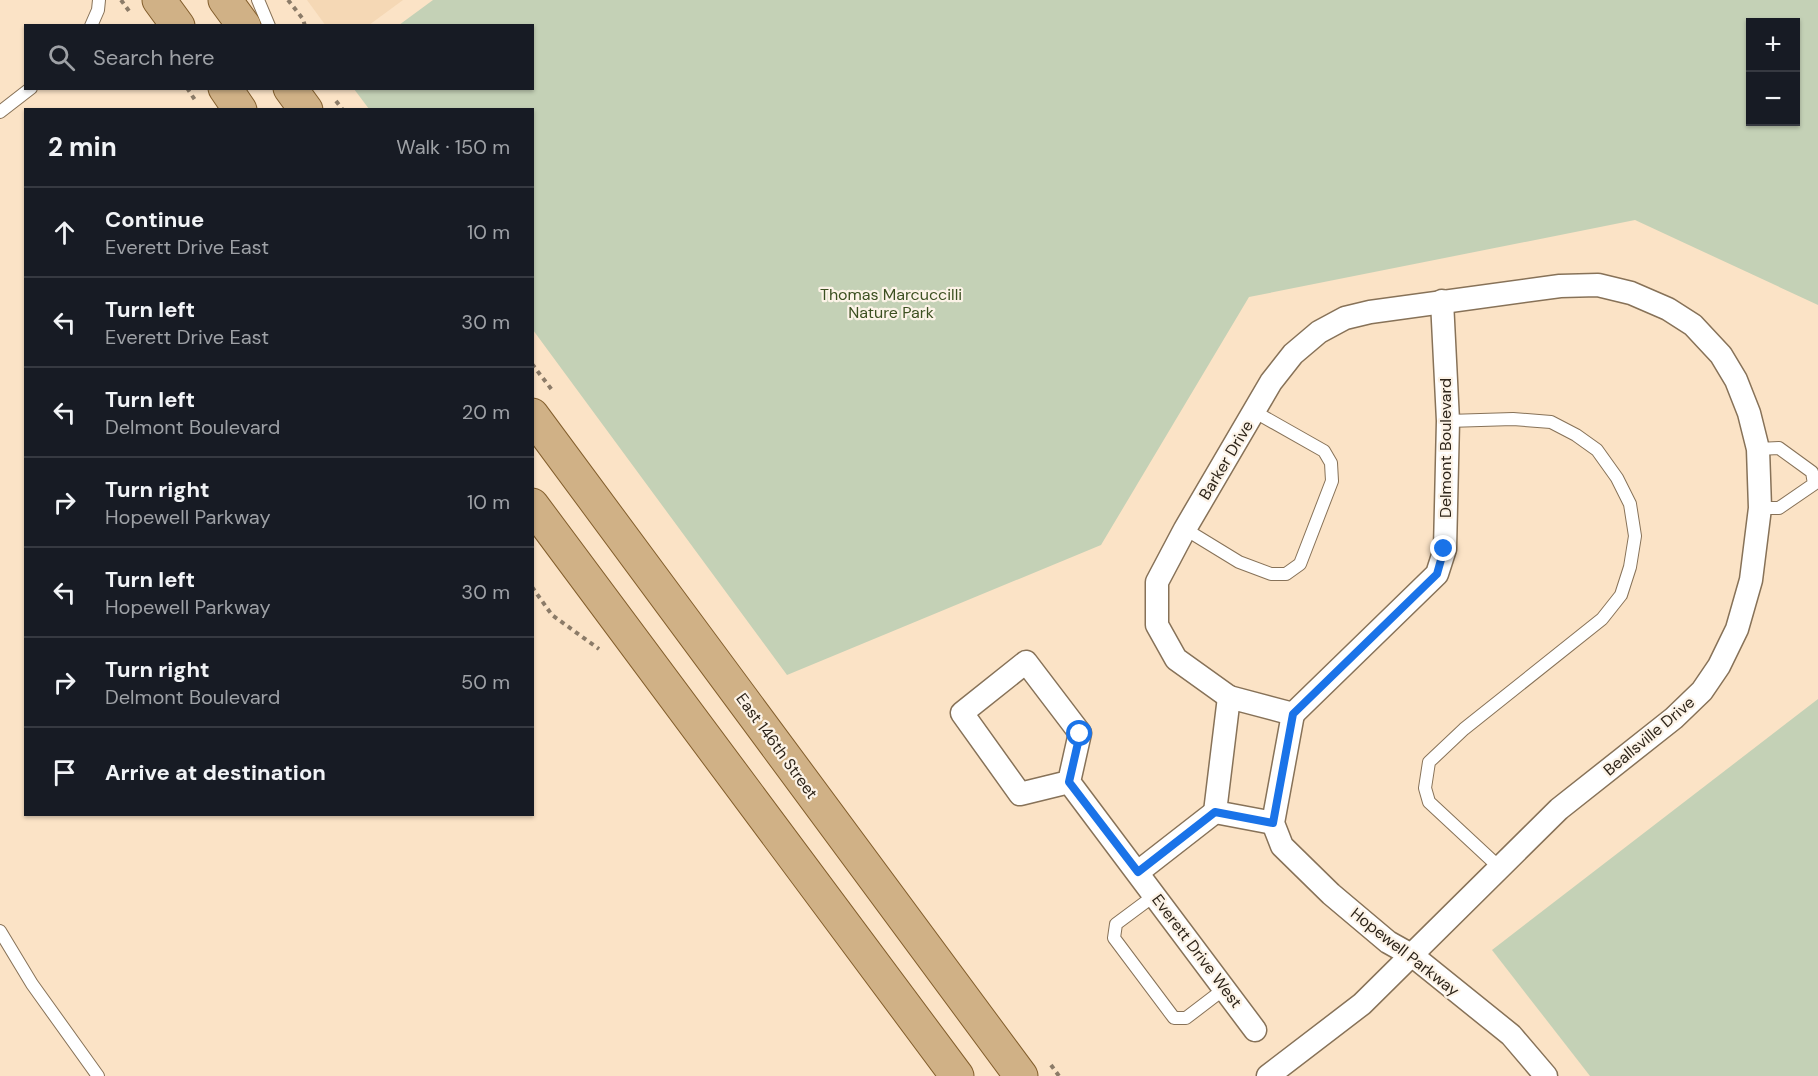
<!DOCTYPE html>
<html lang="en">
<head>
<meta charset="utf-8">
<style>
	body { margin:0; font-family:"DM Sans",sans-serif; background:#242831; color:#f1f3f6 }
	.controls { position:absolute; right:18px; top:18px; display:grid; overflow:hidden; border-radius:0px; box-shadow:0 2px 4px #0004 }
	.controls button { width:54px; height:54px; display:grid; place-items:center; padding:0; border:0; border-bottom:2px solid #363941; background:#171b24; color:#f1f3f6; font:30px sans-serif }
	.stop { position:absolute; width:18px; height:18px; margin:-14px; border:4px solid #1a73e8; border-radius:50%; background:#fff }
	.stop.end { background:#1a73e8; border-color:#fff; box-shadow:0 2px 6px #0008 }
	.list { margin:0; padding:0; list-style:none }
	h2 { display:flex; justify-content:space-between; align-items:center; height:78px; margin:0; padding:0 24px; font-size:26px }
	h2 small { font-size:20px; font-weight:400; color:#9ea1a6 }
	.list li { display:grid; grid-template-columns:39px 1fr auto; gap:18px; align-items:center; box-sizing:border-box; height:90px; padding:0 24px; border-top:2px solid #363941 }
	.list b { display:block; font-size:22px; white-space:nowrap }
	.list p { margin:0; font-size:20px; white-space:nowrap; color:#9ea1a6 }
	.list em { font-size:20px; font-style:normal; color:#9ea1a6 }
	.icon { flex:none; width:33px; height:33px; fill:none; stroke:currentColor; stroke-width:2; stroke-linecap:round; stroke-linejoin:round }
	.map { position:relative; flex:none; width:1818px; height:1076px; overflow:hidden }
	.search { position:absolute; background:#171b24; box-shadow:0 2px 4px #0004; left:24px; top:24px; width:510px; height:66px; display:flex; align-items:center; gap:15px; box-sizing:border-box; padding:0 21px; border-radius:0px; color:#9ea1a6; font-size:22px }
	.panel { position:absolute; background:#171b24; box-shadow:0 2px 4px #0004; left:24px; top:108px; width:510px; height:708px; border-radius:0px }
	.map>svg:first-child { display:block }
	.built { fill:#f5d8b5 }
	.green { fill:#c4d1b6; fill-rule:evenodd }
	.lines { fill:none; stroke-linecap:round; stroke-linejoin:round }
	.lane-casing { stroke:#877258; stroke-width:14 }
	.street-casing { stroke:#877258; stroke-width:25 }
	.primary-casing { stroke:#835e2c; stroke-width:35 }
	.path { stroke:#8b7b68; stroke-width:4; stroke-dasharray:4.5 4.5; stroke-linecap:butt }
	.lane { stroke:#fff; stroke-width:12 }
	.street { stroke:#fff; stroke-width:22 }
	.primary { stroke:#d0b186; stroke-width:33 }
	.route { stroke:#1a73e8; stroke-width:8 }
	.labels { text-anchor:middle; dominant-baseline:central; stroke-width:4.5; stroke-linejoin:round; paint-order:stroke }
	.park-label { font-size:16px; fill:#3c5021; stroke:#fcf3e7 }
	.street-label { font-size:16px; fill:#2d2419; stroke:#fcf3e7 }
</style>
</head>
<body>
<div class="map">
<svg width="1818" height="1076" viewBox="0 0 1818 1076">
	<rect width="100%" height="100%" fill="#fbe3c6"/>
	<path class="built" d="M307,0H403L369,25L326,26Z"/>
	<g class="green">
		<path d="M433,0H1818V305L1635,220L1249,297L1101,545L787,675L533,330L532,110L369,109L354,89L532,88V26L399,25ZM1750,22H1796V122H1750Z"/>
		<path d="M1818,699V1076H1590L1492,950Z"/>
	</g>
	<g class="lines">
		<defs>
			<g id="lane">
				<path d="M258,0L269,26"/>
				<path d="M91,26L98,10L99,0"/>
				<path d="M0,112L31,88"/>
				<path d="M1448,421L1513,419L1551,422L1576,435L1597,450L1617,478L1630,504L1635,536L1630,567L1621,595L1602,619L1464,729L1429,762L1425,788L1429,802L1500,868"/>
				<path d="M1758,449L1779,448L1812,472L1814,484L1779,508H1760"/>
				<path d="M1185,529L1239,562L1271,574H1286L1300,564L1332,481L1331,463L1324,451L1255,412"/>
				<path d="M1155,895L1116,924L1114,938L1174,1018H1186L1224,989"/>
				<path d="M0,931L32,984L98,1076"/>
			</g>
			<g id="street">
				<path d="M1229,697L1176,659L1157,625V582L1185,529L1271,382L1293,354L1319,332L1345,318L1370,312L1560,286L1598,285L1631,293L1668,309L1693,325L1721,355L1736,380L1749,413L1758,449L1760,508L1751,580L1737,629L1719,666L1702,691L1674,718L1559,809L1362,1004L1268,1076"/>
				<path d="M1293,714L1273,823L1282,846L1331,894L1388,942L1413,956L1511,1035L1546,1076"/>
				<path d="M1293,714L1437,574L1445,549L1448,421L1442,301"/>
				<path d="M1069,782L1020,794L962,713L1026,662L1080,733L1069,782L1255,1030"/>
				<path d="M1215,812L1229,697L1293,714"/>
				<path d="M1215,812L1273,823"/>
				<path d="M1138,872L1215,812"/>
			</g>
			<g id="primary">
				<path d="M159,0L178,26"/>
				<path d="M225,0L244,26"/>
				<path d="M225,88L240,110"/>
				<path d="M290,88L306,110"/>
				<path d="M532,415L1021,1076"/>
				<path d="M532,505L957,1076"/>
			</g>
		</defs>
		<use href="#lane" class="lane-casing"/>
		<use href="#street" class="street-casing"/>
		<use href="#primary" class="primary-casing"/>
		<g class="path">
			<path d="M121,0L129,11"/>
			<path d="M288,0L303,19L305,26"/>
			<path d="M187,88L195,100"/>
			<path d="M336,101L343,110"/>
			<path d="M532,364L552,390"/>
			<path d="M532,587L552,615L599,649"/>
			<path d="M1051,1065L1059,1076"/>
		</g>
		<use href="#lane" class="lane"/>
		<use href="#street" class="street"/>
		<use href="#primary" class="primary"/>
	</g>
	<g class="lines">
		<path class="route" d="M1080,734L1069,782L1138,872L1215,812L1273,823L1293,714L1437,574L1444,549"/>
	</g>
	<g class="labels">
		<g class="park-label">
			<text x="891" y="294">Thomas Marcuccilli<tspan x="891" dy="18">Nature Park</tspan></text>
		</g>
		<g class="street-label">
			<text transform="translate(1445 448) rotate(-90)">Delmont Boulevard</text>
			<text transform="translate(1226 460) rotate(-59)">Barker Drive</text>
			<text transform="translate(1649 736) rotate(-40)">Beallsville Drive</text>
			<text transform="translate(777 746) rotate(54)">East 146th Street</text>
			<text transform="translate(1197 951) rotate(53)">Everett Drive West</text>
			<text transform="translate(1405 952) rotate(38)">Hopewell Parkway</text>
		</g>
	</g>
</svg>
<div class="controls">
<button>+</button>
<button>−</button>
</div>
<div class="stop" style="left:1080px;top:734px"></div>
<div class="stop end" style="left:1444px;top:549px"></div>
<div class="search"><svg class="icon" aria-label="search" viewBox="0 0 24 24"><circle cx="10" cy="10" r="6"/><path d="M15 15l6 6"/></svg>Search here</div>
<section class="panel">
<h2>2 min<small>Walk · 150 m</small></h2>
<ul class="list">
<li><svg class="icon" aria-label="ahead" viewBox="0 0 24 24"><path d="M12 20V5M6 11l6-6 6 6"/></svg><div><b>Continue</b><p>Everett Drive East</p></div><em>10 m</em></li>
<li><svg class="icon" aria-label="left" viewBox="0 0 24 24"><path d="M17 20v-9H6M10 6l-5 5 5 5"/></svg><div><b>Turn left</b><p>Everett Drive East</p></div><em>30 m</em></li>
<li><svg class="icon" aria-label="left" viewBox="0 0 24 24"><path d="M17 20v-9H6M10 6l-5 5 5 5"/></svg><div><b>Turn left</b><p>Delmont Boulevard</p></div><em>20 m</em></li>
<li><svg class="icon" aria-label="right" viewBox="0 0 24 24"><path d="M7 20v-9h11M14 6l5 5-5 5"/></svg><div><b>Turn right</b><p>Hopewell Parkway</p></div><em>10 m</em></li>
<li><svg class="icon" aria-label="left" viewBox="0 0 24 24"><path d="M17 20v-9H6M10 6l-5 5 5 5"/></svg><div><b>Turn left</b><p>Hopewell Parkway</p></div><em>30 m</em></li>
<li><svg class="icon" aria-label="right" viewBox="0 0 24 24"><path d="M7 20v-9h11M14 6l5 5-5 5"/></svg><div><b>Turn right</b><p>Delmont Boulevard</p></div><em>50 m</em></li>
<li><svg class="icon" aria-label="arrive" viewBox="0 0 24 24"><path d="M6 21V4h12l-3 4 3 4H6"/></svg><div><b>Arrive at destination</b></div></li>
</ul>
</section>
</div>
</body>
</html>
